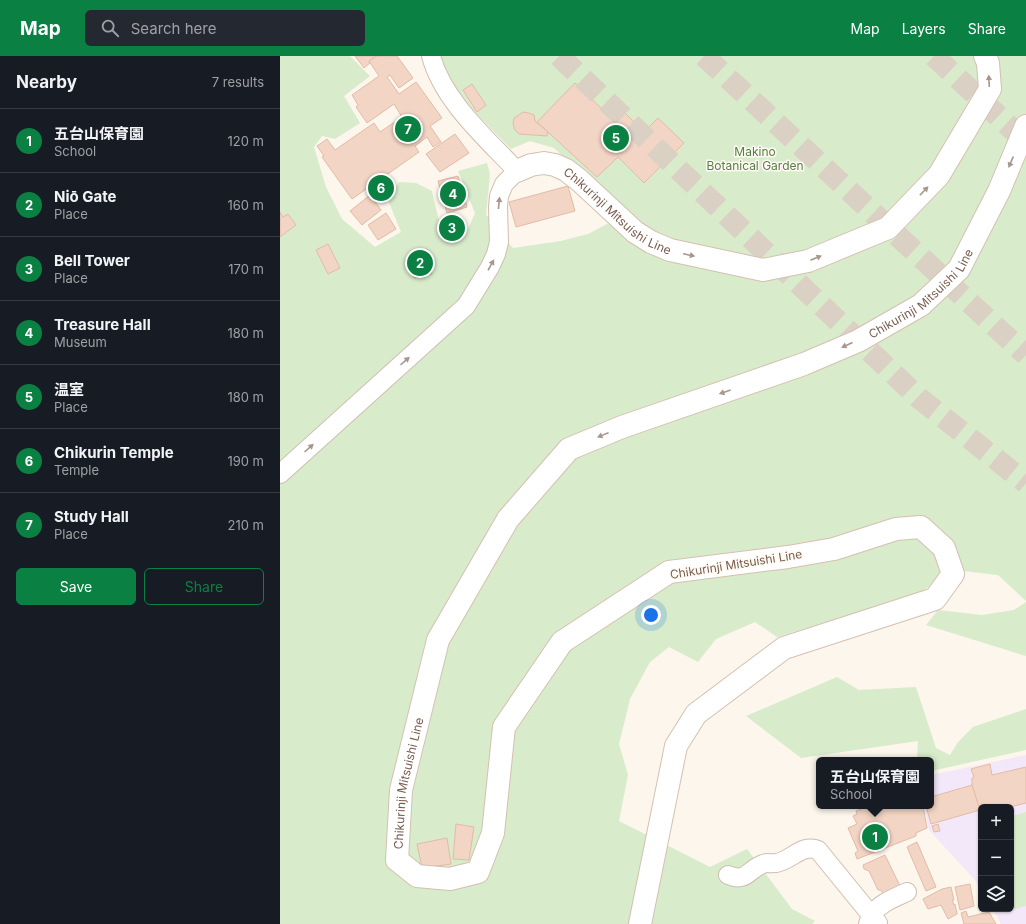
<!DOCTYPE html>
<html lang="en">
<head>
<meta charset="utf-8">
<style>
	body { margin:0; font-family:Inter,"Noto Sans JP",sans-serif; background:#242831; color:#f1f3f6 }
	.controls { position:absolute; right:12px; bottom:12px; display:grid; overflow:hidden; border-radius:6px; box-shadow:0 1px 3px #0004 }
	.controls button { width:36px; height:36px; display:grid; place-items:center; padding:0; border:0; border-bottom:1px solid #363941; background:#171b24; color:#f1f3f6; font:20px sans-serif }
	.you { position:absolute; left:371px; top:559px; width:14px; height:14px; margin:-10px; border:3px solid #fff; border-radius:50%; background:#1a73e8; box-shadow:0 0 0 6px #1a73e833 }
	.badge { display:grid; place-items:center; width:26px; height:26px; border-radius:50%; background:#0b8043; color:#fff; font-size:13px; font-weight:700 }
	.pin { position:absolute; translate:-50% -50%; border:2px solid #fff; box-shadow:0 1px 4px #0006 }
	.popup { position:absolute; left:536px; top:701px; width:118px; height:52px; box-sizing:border-box; display:grid; place-content:center; border-radius:6px; background:#171b24; filter:drop-shadow(0 1px 3px #0005); font-size:13px; white-space:nowrap; color:#9ea1a6 }
	.popup b { font-size:15px; color:#f1f3f6 }
	.popup::after { content:''; position:absolute; left:50%; top:100%; margin-left:-8px; border:8px solid transparent; border-top-color:#171b24 }
	.list { margin:0; padding:0; list-style:none }
	h2 { display:flex; justify-content:space-between; align-items:center; height:52px; margin:0; padding:0 16px; font-size:17px }
	h2 small { font-size:13px; font-weight:400; color:#9ea1a6 }
	.list li { display:grid; grid-template-columns:26px 1fr auto; gap:12px; align-items:center; box-sizing:border-box; height:64px; padding:0 16px; border-top:1px solid #363941 }
	.list b { display:block; font-size:15px; white-space:nowrap }
	.list p { margin:0; font-size:13px; white-space:nowrap; color:#9ea1a6 }
	.list em { font-size:13px; font-style:normal; color:#9ea1a6 }
	.actions { display:flex; gap:8px; padding:12px 16px }
	.actions a { flex:1; padding:9px 0; border:1px solid #0b8043; border-radius:6px; text-align:center; font-size:14px; color:#0b8043 }
	.actions .main { background:#0b8043; color:#fff }
	.icon { flex:none; width:22px; height:22px; fill:none; stroke:currentColor; stroke-width:2; stroke-linecap:round; stroke-linejoin:round }
	.map { position:relative; flex:none; width:746px; height:868px; overflow:hidden }
	header { display:flex; align-items:center; gap:24px; box-sizing:border-box; height:56px; padding:0 20px; background:#0b8043; color:#fff }
	header strong { font-size:19px }
	nav { display:flex; gap:22px; margin-inline-start:auto; font-size:14px }
	.search { width:280px; height:36px; background:#242831; display:flex; align-items:center; gap:10px; box-sizing:border-box; padding:0 14px; border-radius:6px; color:#9ea1a6; font-size:15px }
	main { display:flex }
	aside { flex:1; background:#171b24 }
	.map>svg:first-child { display:block }
	.education { fill:#f3e8f9 }
	.green { fill:#d8ebca }
	.building { fill:#f2d5c4; stroke:#e4bba5 }
	.lines { fill:none; stroke-linecap:round; stroke-linejoin:round }
	.secondary-tunnel { stroke:#dbd0c4; stroke-width:22; stroke-dasharray:22 11; stroke-linecap:butt }
	.motorway-tunnel { stroke:#dbd0c4; stroke-width:22; stroke-dasharray:22 11; stroke-linecap:butt }
	.minor-casing { stroke:#d0beb1; stroke-width:20 }
	.secondary-casing { stroke:#d5c0b1; stroke-width:24 }
	.minor { stroke:#fff; stroke-width:18 }
	.secondary { stroke:#fff; stroke-width:22 }
	.oneway { fill:#a8958c }
	.labels { text-anchor:middle; dominant-baseline:central; stroke-width:3; stroke-linejoin:round; paint-order:stroke }
	.park-label { font-size:12px; fill:#577e46; stroke:#fffaf3 }
	.street-label { font-size:12px; fill:#795c4e; stroke:#fffaf3 }
</style>
</head>
<body>
<header>
<strong>Map</strong>
<div class="search"><svg class="icon" aria-label="search" viewBox="0 0 24 24"><circle cx="10" cy="10" r="6"/><path d="M15 15l6 6"/></svg>Search here</div>
<nav><a>Map</a><a>Layers</a><a>Share</a></nav>
</header>
<main>
<aside>
<h2>Nearby<small>7 results</small></h2>
<ul class="list">
<li><span class="badge">1</span><div><b>五台山保育園</b><p>School</p></div><em>120 m</em></li>
<li><span class="badge">2</span><div><b>Niō Gate</b><p>Place</p></div><em>160 m</em></li>
<li><span class="badge">3</span><div><b>Bell Tower</b><p>Place</p></div><em>170 m</em></li>
<li><span class="badge">4</span><div><b>Treasure Hall</b><p>Museum</p></div><em>180 m</em></li>
<li><span class="badge">5</span><div><b>温室</b><p>Place</p></div><em>180 m</em></li>
<li><span class="badge">6</span><div><b>Chikurin Temple</b><p>Temple</p></div><em>190 m</em></li>
<li><span class="badge">7</span><div><b>Study Hall</b><p>Place</p></div><em>210 m</em></li>
</ul>
<div class="actions"><a class="main">Save</a><a>Share</a></div>
</aside>
<div class="map">
<svg width="746" height="868" viewBox="0 0 746 868">
	<rect width="100%" height="100%" fill="#fcf6ec"/>
	<path class="education" d="M746,699V868H721L713,853H731V751H701V834L694,823L649,774L644,750H651V719Z"/>
	<g class="green">
		<path d="M0,0H70L90,20L64,40L80,67L55,83L42,80L34,91L46,131L62,163L95,191L121,176L108,144L119,126L136,127L152,135L158,161L167,185L185,180L195,157L178,115L207,107L210,118L206,159L220,172L221,178L233,192L281,185L308,178L346,158L274,92L250,85L231,93L174,35L154,0H746V545L718,519L674,514L638,538L497,581L475,566L436,583L418,606L389,591L370,606L350,643L339,688L348,719L339,765L430,811L467,793L512,853L535,865L532,868H0Z"/>
		<path d="M746,546V600L646,569L658,554L702,559L734,554Z"/>
		<path d="M557,621L579,634L636,631L656,692L670,699L678,686L693,671L746,653V694L651,715V704H637L638,685L521,702L466,660Z"/>
		<path d="M746,756V850L723,856L722,853H731V760Z"/>
	</g>
	<g class="building">
		<path d="M75,0H97L89,5L90,7L84,12Z"/>
		<path d="M97,0H117L133,22L119,32L110,19L107,21L119,38L136,26L162,62L150,70L161,86L153,91L147,81L135,90L139,96L72,143L42,101L44,100L37,90L47,83L55,94L94,67L100,76L122,61L114,48L87,67L76,51L78,49L72,39L99,20L89,5Z"/>
		<path d="M295,27L323,54L332,44L364,76L378,62L404,87L364,127L338,101L317,121L257,66Z"/>
		<path d="M192,28L206,49L197,56L183,34Z"/>
		<path d="M243,56L249,57L254,59L255,65L268,76L267,80L239,78L235,74L233,68L234,62Z"/>
		<path d="M175,78L189,97L160,116L146,98Z"/>
		<path d="M178,120L187,151L167,157L158,125Z"/>
		<path d="M288,130L295,155L236,171L229,146Z"/>
		<path d="M90,139L101,154L82,169L70,155Z"/>
		<path d="M0,156L3,161L8,158L16,169L0,181Z"/>
		<path d="M106,157L116,173L98,184L88,169Z"/>
		<path d="M177,164L180,178L167,181L163,167Z"/>
		<path d="M48,188L60,212L48,218L36,194Z"/>
		<path d="M147,193L152,218L134,222L128,198Z"/>
		<path d="M710,708L712,719L746,711V747L730,751H701V756H700L692,729V722L694,721L691,713Z"/>
		<path d="M692,729L700,754L651,768L646,750H651V741Z"/>
		<path d="M589,750H643L647,772L636,777V780L577,803L575,797L578,795L568,772L577,768L573,760L577,758L576,755Z"/>
		<path d="M176,768L194,771L189,804L173,803Z"/>
		<path d="M658,768L660,775L654,776L652,770Z"/>
		<path d="M167,782L171,808L142,812L137,788Z"/>
		<path d="M637,786L656,831L646,835L627,791Z"/>
		<path d="M605,799L620,830L603,838L601,834H598L589,815L584,813L583,809Z"/>
		<path d="M690,828L694,850L680,854L675,831Z"/>
		<path d="M671,831L674,844H672L674,849L675,848L677,858L668,863L661,849L648,853L643,843L662,833Z"/>
		<path d="M686,855L688,861L709,856L716,868H684L681,857Z"/>
	</g>
	<g class="lines">
		<g class="secondary-tunnel">
			<path d="M279,0L639,342L746,427"/>
			<path d="M424,0L746,299"/>
		</g>
		<path class="motorway-tunnel" d="M654,0L746,86"/>
		<defs>
			<g id="minor">
				<path d="M0,418L186,250L210,211L216,198L219,186L218,151L219,140L224,128L237,115C206,82 163,45 151,0"/>
				<path d="M448,819C467,827 468,813 483,808C487,806 491,808 496,807C511,805 522,787 538,794L591,859L588,868"/>
				<path d="M598,867L591,859C602,846 612,843 627,836"/>
			</g>
			<g id="secondary">
				<path id="s1" d="M237,115L251,109L264,107L275,109L286,114L299,124L355,176L371,186L390,194L483,214L528,205L608,172L659,119L710,33L708,7L705,0"/>
				<path id="s2" d="M360,868L396,690L416,658L504,592L655,543L673,518L664,492L641,471L616,473L554,493L508,501L389,516L282,586L224,671L213,777L198,816L170,823L137,820L117,804L121,734L158,584L228,463L289,393L342,371L524,308L578,285L641,249L679,213L719,135L746,70"/>
			</g>
		</defs>
		<use href="#minor" class="minor-casing"/>
		<use href="#secondary" class="secondary-casing"/>
		<use href="#minor" class="minor"/>
		<use href="#secondary" class="secondary"/>
	</g>
	<defs><path id="oneway-solid" d="M-6-.8H1V-3.2L6.5 0L1 3.2V.8H-6Z"/></defs>
	<g class="oneway">
		<use href="#oneway-solid" transform="translate(709 25) rotate(-93)"/>
		<use href="#oneway-solid" transform="translate(731 106) rotate(113)"/>
		<use href="#oneway-solid" transform="translate(644 135) rotate(-46)"/>
		<use href="#oneway-solid" transform="translate(219 147) rotate(-84)"/>
		<use href="#oneway-solid" transform="translate(409 199) rotate(12)"/>
		<use href="#oneway-solid" transform="translate(536 202) rotate(-23)"/>
		<use href="#oneway-solid" transform="translate(211 209) rotate(-61)"/>
		<use href="#oneway-solid" transform="translate(567 289) rotate(156)"/>
		<use href="#oneway-solid" transform="translate(125 305) rotate(-42)"/>
		<use href="#oneway-solid" transform="translate(445 336) rotate(161)"/>
		<use href="#oneway-solid" transform="translate(323 379) rotate(158)"/>
		<use href="#oneway-solid" transform="translate(29 392) rotate(-42)"/>
	</g>
	<g class="labels">
		<g class="park-label">
			<text x="475" y="95">Makino<tspan x="475" dy="14">Botanical Garden</tspan></text>
		</g>
		<g class="street-label">
			<text stroke="none"><textPath href="#s1" startOffset="118">Chikurinji Mitsuishi Line</textPath></text>
			<text stroke="none"><textPath href="#s2" startOffset="2147">Chikurinji Mitsuishi Line</textPath></text>
			<text transform="translate(456 508) rotate(-9)">Chikurinji Mitsuishi Line</text>
			<text stroke="none"><textPath href="#s2" startOffset="1379">Chikurinji Mitsuishi Line</textPath></text>
		</g>
	</g>
</svg>
<div class="controls">
<button>+</button>
<button>−</button>
<button><svg class="icon" aria-label="layers" viewBox="0 0 24 24"><path d="M12 4l9 5-9 5-9-5zM3 14l9 5 9-5"/></svg></button>
</div>
<div class="you"></div>
<div class="pin badge" style="left:595px;top:781px">1</div>
<div class="popup"><b>五台山保育園</b>School</div>
<div class="pin badge" style="left:140px;top:207px">2</div>
<div class="pin badge" style="left:172px;top:172px">3</div>
<div class="pin badge" style="left:173px;top:138px">4</div>
<div class="pin badge" style="left:336px;top:82px">5</div>
<div class="pin badge" style="left:101px;top:132px">6</div>
<div class="pin badge" style="left:128px;top:73px">7</div>
</div>
</main>
</body>
</html>
